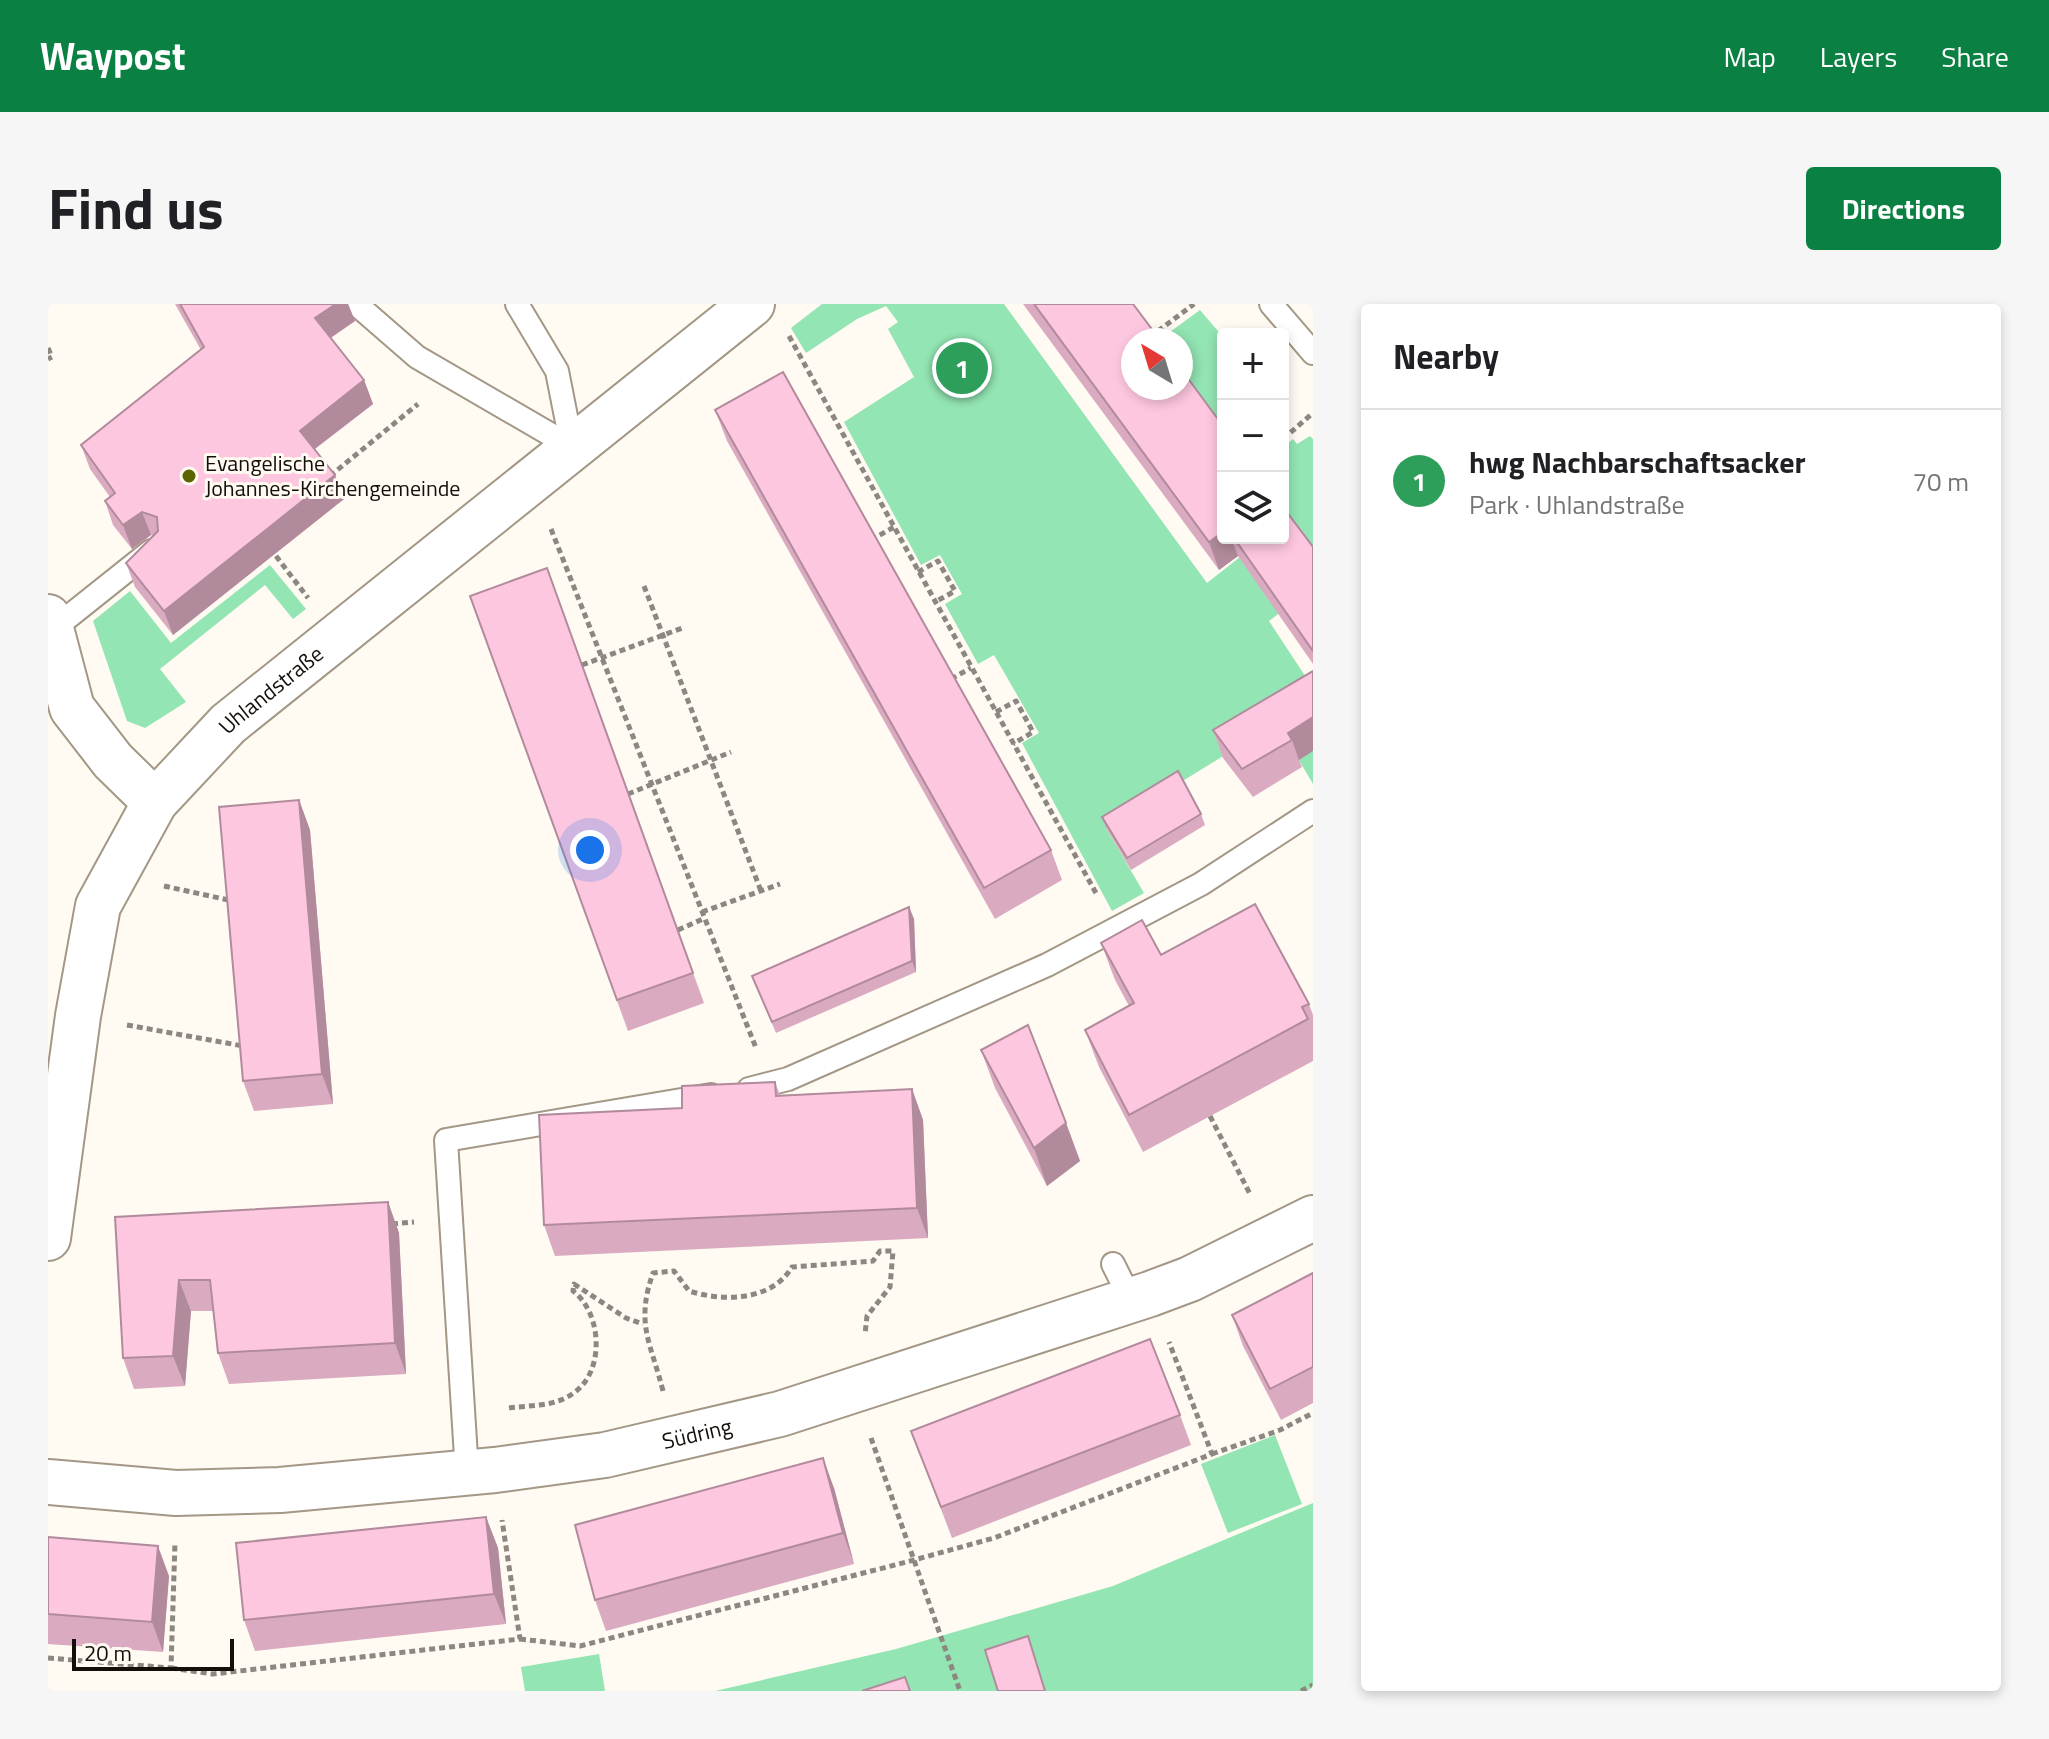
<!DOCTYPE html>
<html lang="en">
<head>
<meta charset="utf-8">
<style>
	body { margin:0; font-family:"Titillium Web",sans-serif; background:#f6f6f6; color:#202124 }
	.controls { position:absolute; right:24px; top:24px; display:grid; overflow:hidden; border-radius:8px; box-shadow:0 4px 12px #0003 }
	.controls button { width:72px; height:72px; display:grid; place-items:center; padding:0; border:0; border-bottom:2px solid #e0e0e0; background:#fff; color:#202124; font:40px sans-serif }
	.compass { position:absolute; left:1073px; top:24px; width:72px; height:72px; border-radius:50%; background:#fff; box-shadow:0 4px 12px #0003; rotate:322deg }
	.scale { position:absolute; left:24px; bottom:20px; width:162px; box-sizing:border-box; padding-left:8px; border:4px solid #140f09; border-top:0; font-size:22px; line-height:28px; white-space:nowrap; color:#140f09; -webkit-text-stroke:6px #fffaf2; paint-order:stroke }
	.you { position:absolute; left:542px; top:546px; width:28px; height:28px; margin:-20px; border:6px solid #fff; border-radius:50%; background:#1a73e8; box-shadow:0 0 0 12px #1a73e833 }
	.badge { display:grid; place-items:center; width:52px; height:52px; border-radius:50%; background:#0b8043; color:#fff; font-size:26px; font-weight:700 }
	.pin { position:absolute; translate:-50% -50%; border:4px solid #fff; box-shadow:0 2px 8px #0006 }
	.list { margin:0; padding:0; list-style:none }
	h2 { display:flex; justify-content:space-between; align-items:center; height:104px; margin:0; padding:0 32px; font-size:34px }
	h2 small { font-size:26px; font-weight:400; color:#757577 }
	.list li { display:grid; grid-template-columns:52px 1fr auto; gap:24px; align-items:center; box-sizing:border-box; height:144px; padding:0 32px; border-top:2px solid #e0e0e0 }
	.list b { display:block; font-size:30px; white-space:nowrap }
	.list p { margin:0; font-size:26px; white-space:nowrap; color:#757577 }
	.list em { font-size:26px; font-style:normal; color:#757577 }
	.icon { flex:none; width:44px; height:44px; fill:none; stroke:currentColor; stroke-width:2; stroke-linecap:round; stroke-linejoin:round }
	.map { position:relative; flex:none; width:1265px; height:1387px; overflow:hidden; border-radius:8px }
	header { display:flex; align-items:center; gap:48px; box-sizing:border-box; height:112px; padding:0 40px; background:#0b8043; color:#fff }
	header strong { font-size:38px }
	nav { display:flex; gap:44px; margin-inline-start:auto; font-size:28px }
	.intro { display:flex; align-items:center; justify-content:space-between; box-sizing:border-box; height:192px; padding:0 48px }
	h1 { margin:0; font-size:56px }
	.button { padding:20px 36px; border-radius:8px; background:#0b8043; color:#fff; font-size:28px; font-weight:700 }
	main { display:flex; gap:48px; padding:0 48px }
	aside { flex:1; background:#fff; border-radius:8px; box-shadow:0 4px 12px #0003 }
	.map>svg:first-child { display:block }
	.green { fill:#93e5b3 }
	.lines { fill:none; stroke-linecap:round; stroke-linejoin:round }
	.service-casing { stroke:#a39785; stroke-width:26 }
	.minor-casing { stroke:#a39785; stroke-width:48 }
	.path { stroke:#8c8780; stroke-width:5; stroke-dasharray:6 4; stroke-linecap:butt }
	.service { stroke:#fff; stroke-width:22 }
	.minor { stroke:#fff; stroke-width:44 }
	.wall { fill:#daabc0 }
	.shaded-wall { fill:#b18b9c }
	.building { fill:#fdc7df; stroke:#b18b9c; stroke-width:2 }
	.poi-dot { fill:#5a6302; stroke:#fffaf2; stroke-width:3 }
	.labels { text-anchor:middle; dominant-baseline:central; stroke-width:6; stroke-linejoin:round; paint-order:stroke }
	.poi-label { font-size:22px; fill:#140f09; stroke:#fffaf2; text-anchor:start }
	.street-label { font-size:22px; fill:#140f09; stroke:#fffaf2 }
</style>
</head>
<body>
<header>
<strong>Waypost</strong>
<nav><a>Map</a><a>Layers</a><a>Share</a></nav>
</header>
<div class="intro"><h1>Find us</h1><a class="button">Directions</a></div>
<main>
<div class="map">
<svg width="1265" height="1387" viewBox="0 0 1265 1387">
	<rect width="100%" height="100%" fill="#fffaf2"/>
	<g class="green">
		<path d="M774,0H956L1159,279L1216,234H1235V143L1245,135L1249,140L1262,132L1265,135V284L1221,317L1265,384V480L1229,419L1058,524L1096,589L1064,607L974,439L991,429L946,351L930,360L897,300L914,290L892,251L873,261L796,118L866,73L840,25L850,18L838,2L809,15L758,49L743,24Z"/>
		<path d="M1152,6L1175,33V134L1133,77V36H1111Z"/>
		<path d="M222,261L258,305L245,315L217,281L112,365L138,398L97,424L79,417L45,317L82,287L123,339Z"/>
		<path d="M1227,1131L1254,1200L1180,1229L1153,1160Z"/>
		<path d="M1265,1199V1387H667L848,1345L1065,1282Z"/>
		<path d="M551,1350L557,1387H477L473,1363Z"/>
	</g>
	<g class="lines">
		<defs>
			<g id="service">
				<path d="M308,0L369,53L524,143"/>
				<path d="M469,0L509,67L524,143"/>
				<path d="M1223,0L1265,49"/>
				<path d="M4,326L103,247"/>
				<path d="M701,785L740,775L999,661L1153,580L1265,507"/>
				<path d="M1065,960L1083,996"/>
				<path d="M419,1169L398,836L663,791"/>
			</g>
			<g id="minor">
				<path d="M0,313L24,404L65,457L107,498"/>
				<path id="s1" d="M0,934L30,712L50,602L107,498L180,420L704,0"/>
				<path id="s2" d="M0,1178L128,1189L232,1186L447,1166L557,1151L732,1110L1102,990L1142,975L1265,914"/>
			</g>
		</defs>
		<use href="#service" class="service-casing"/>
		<use href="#minor" class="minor-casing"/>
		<g class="path">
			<path d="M741,32L1049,591"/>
			<path d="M1102,33L1146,0"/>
			<path d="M0,44L4,53L0,55"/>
			<path d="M1235,135L1265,109"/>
			<path d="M282,172L370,100"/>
			<path d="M503,225L708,744"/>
			<path d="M823,236L846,223"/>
			<path d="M228,252L260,294"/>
			<path d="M870,268L890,257L907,287L887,298"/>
			<path d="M596,282L713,587"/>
			<path d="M534,361L637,323"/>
			<path d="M903,375L923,364"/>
			<path d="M948,408L968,397L985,428L965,440"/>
			<path d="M580,490L683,448"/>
			<path d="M116,582L185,597"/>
			<path d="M654,608L732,580"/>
			<path d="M630,626L657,614"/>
			<path d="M79,721L195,742"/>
			<path d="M1162,812L1202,890"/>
			<path d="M344,920L366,918"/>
			<path d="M615,1087C603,1039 587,1020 605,969L626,967L641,987C676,998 724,997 744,963L825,957L832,947H845L842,983L819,1012L817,1030"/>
			<path d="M461,1104C483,1101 508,1103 527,1088C557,1066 554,1009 525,987L526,980L578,1014L595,1020"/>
			<path d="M823,1134L912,1387"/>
			<path d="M1164,1150L1232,1126L1265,1109"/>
			<path d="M472,1335L532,1342L866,1256L946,1234L1164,1150L1121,1038"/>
			<path d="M0,1354L123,1364L127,1238"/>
			<path d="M123,1364L165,1370L472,1335L454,1216"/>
			<path d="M1253,1387L1265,1381"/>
		</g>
		<use href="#service" class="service"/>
		<use href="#minor" class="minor"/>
	</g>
	<g class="wall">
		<path d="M127,0H300L307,17L283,34L316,76L325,100L267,145L296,195L125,331L87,283L78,259L105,232L103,231L84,245L65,221L57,197L62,193L42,165L33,141L153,46Z"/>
		<path d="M975,0H1085L1175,234H1235L1265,243V360L1190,252L1171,266Z"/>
		<path d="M667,106L1003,546L1014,576L947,615L679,137Z"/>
		<path d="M422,292L510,295L656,699L580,727Z"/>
		<path d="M1265,367L1251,456L1254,463L1205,493L1175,454L1165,426Z"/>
		<path d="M251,496L262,526L285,800L206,807L195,777Z"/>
		<path d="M1153,510L1157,521L1083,566L1058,524L1054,513Z"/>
		<path d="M861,603L866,615L868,668L728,729L704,672Z"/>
		<path d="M1053,639L1113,651L1261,700L1265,711V757L1095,848L1051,763L1037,726L1081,702L1067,676Z"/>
		<path d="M933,746L1018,819L1032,857L999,882L947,784Z"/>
		<path d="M727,778L732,791L864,785L875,816L880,934L507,952L496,921Z"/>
		<path d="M340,898L351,929L358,1070L181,1080L170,1049L165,1007H143L137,1082L86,1085L75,1054L67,913Z"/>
		<path d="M1265,969V1099L1233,1116L1195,1042L1184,1011Z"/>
		<path d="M1132,1111L1143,1141L904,1234L875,1158Z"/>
		<path d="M786,1184L806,1260L558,1327L547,1296Z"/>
		<path d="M438,1213L450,1244L458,1320L207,1347L196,1316Z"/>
		<path d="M0,1233L121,1272L115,1348L0,1340Z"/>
	</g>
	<g class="shaded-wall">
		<path d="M288,0H300L307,17L276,38L267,14Z"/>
		<path d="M316,76L325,100L260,150L252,127Z"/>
		<path d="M287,171L296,195L125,331L116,307Z"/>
		<path d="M94,208L103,231L84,245L75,221Z"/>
		<path d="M1175,228V234H1183L1190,252L1171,266L1161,238Z"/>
		<path d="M1265,413V447L1251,456L1244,436L1240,429Z"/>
		<path d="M251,496L262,526L285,800L274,770Z"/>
		<path d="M861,603L866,615L868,668L864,657Z"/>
		<path d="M864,785L875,816L880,934L869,904Z"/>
		<path d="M1018,819L1032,857L999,882L986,844Z"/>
		<path d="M340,898L351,929L358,1070L347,1039Z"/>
		<path d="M131,976L143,1007L137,1082L125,1052Z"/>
		<path d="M775,1154L786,1184L806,1260L795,1229Z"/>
		<path d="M438,1213L450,1244L458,1320L446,1290Z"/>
		<path d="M110,1242L121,1272L115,1348L104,1318Z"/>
	</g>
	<g class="building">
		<path d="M132,0H288L267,14L316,76L252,127L287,171L116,307L78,259L110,227L109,213L94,208L75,221L57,197L67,189L33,141L156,43Z"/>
		<path d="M986,0H1085L1112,36H1085V84H1133V65L1175,122V228L1161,238Z"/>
		<path d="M735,68L1003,546L936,584L667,106Z"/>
		<path d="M1235,203L1265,243V347L1186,234H1235Z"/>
		<path d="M499,264L645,669L569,696L422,292Z"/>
		<path d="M1265,367V413L1240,429L1244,436L1194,465L1165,426Z"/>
		<path d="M1130,467L1153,510L1079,554L1054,513Z"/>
		<path d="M251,496L274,770L195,777L171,503Z"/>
		<path d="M1207,600L1261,700L1254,703L1260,715L1081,811L1037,726L1086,699L1053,639L1094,616L1113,651Z"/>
		<path d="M861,603L864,657L724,718L704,672Z"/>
		<path d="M980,721L1018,819L986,844L933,746Z"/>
		<path d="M727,778L728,792L864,785L869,904L496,921L491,811L634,804V782Z"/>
		<path d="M340,898L347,1039L170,1049L162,976H131L125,1052L75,1054L67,913Z"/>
		<path d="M1265,969V1063L1222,1085L1184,1011Z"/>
		<path d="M1102,1035L1132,1111L893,1203L863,1127Z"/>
		<path d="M775,1154L795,1229L547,1296L527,1221Z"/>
		<path d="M438,1213L446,1290L196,1316L188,1239Z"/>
		<path d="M0,1233L110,1242L104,1318L0,1310Z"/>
		<path d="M980,1332L997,1387H950L937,1346Z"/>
		<path d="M857,1373L862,1387H814Z"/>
	</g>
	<circle class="poi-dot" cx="141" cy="172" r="8"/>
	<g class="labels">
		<g class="poi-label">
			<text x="157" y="159">Evangelische<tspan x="157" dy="25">Johannes-Kirchengemeinde</tspan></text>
		</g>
		<g class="street-label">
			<text stroke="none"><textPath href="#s1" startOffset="616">Uhlandstraße</textPath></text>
			<text stroke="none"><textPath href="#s2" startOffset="654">Südring</textPath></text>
		</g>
	</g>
</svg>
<div class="controls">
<button>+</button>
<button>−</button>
<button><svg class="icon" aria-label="layers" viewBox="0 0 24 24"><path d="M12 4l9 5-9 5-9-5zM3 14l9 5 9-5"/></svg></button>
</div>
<svg class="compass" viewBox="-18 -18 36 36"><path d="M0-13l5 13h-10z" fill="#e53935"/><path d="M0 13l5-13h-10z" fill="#757577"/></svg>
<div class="scale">20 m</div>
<div class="you"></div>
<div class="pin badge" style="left:914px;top:64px;background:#2e9e5b">1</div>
</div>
<aside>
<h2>Nearby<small></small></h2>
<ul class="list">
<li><span class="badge" style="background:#2e9e5b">1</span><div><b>hwg Nachbarschaftsacker</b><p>Park · Uhlandstraße</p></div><em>70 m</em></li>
</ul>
</aside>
</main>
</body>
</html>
